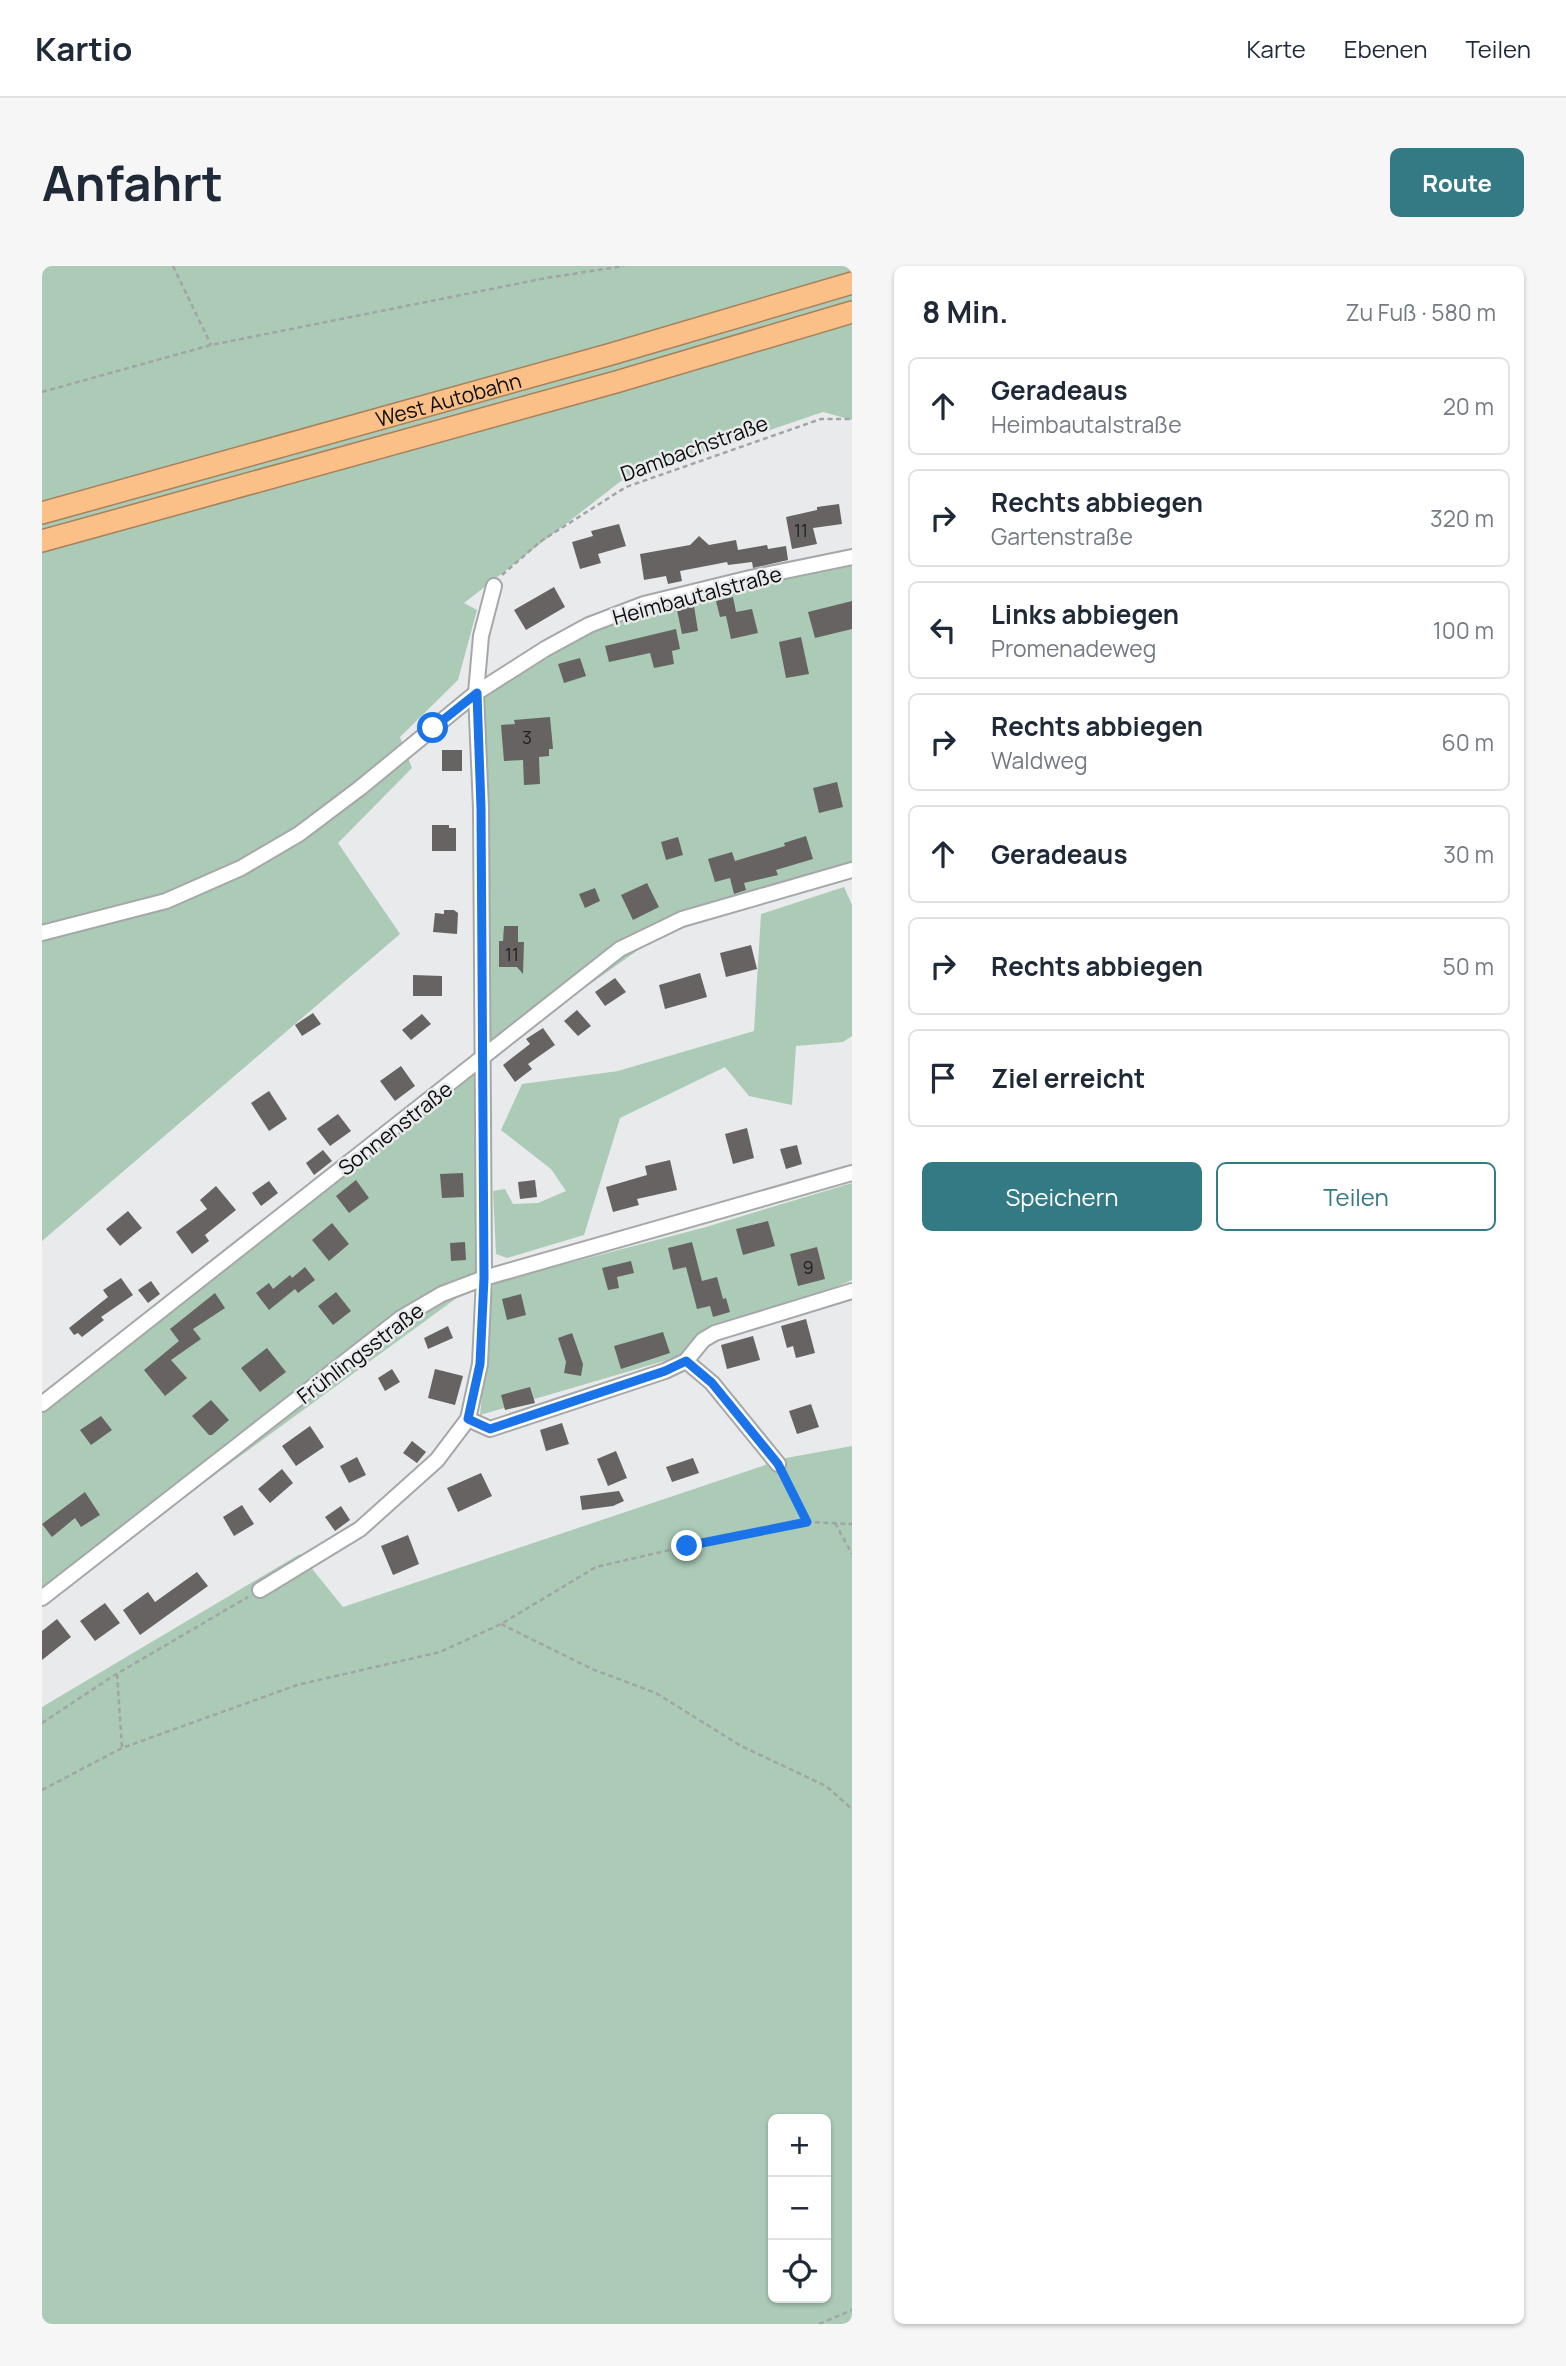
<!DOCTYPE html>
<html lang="de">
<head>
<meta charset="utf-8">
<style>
	body { margin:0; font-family:Manrope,sans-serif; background:#f6f6f7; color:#1f2937 }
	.controls { position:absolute; right:21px; bottom:21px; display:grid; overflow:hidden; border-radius:10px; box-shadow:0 2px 5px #0004 }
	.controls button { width:63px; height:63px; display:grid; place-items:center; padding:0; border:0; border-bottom:2px solid #e0e1e3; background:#fff; color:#1f2937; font:35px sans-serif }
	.stop { position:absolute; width:21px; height:21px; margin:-16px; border:5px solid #1a73e8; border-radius:50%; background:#fff }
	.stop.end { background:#1a73e8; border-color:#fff; box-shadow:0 2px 7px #0008 }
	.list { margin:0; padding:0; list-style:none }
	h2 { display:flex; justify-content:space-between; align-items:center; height:91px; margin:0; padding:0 28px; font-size:30px }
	h2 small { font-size:23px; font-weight:400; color:#747a83 }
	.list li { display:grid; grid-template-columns:46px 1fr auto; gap:21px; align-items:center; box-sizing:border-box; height:98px; margin:0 14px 14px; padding:0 14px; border:2px solid #e0e1e3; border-radius:10px }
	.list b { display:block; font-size:26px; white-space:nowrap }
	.list p { margin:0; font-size:23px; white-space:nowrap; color:#747a83 }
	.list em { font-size:23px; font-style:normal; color:#747a83 }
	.actions { display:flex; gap:14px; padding:21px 28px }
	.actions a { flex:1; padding:16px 0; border:2px solid #337a84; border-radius:10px; text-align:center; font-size:24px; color:#337a84 }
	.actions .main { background:#337a84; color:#fff }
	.icon { flex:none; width:38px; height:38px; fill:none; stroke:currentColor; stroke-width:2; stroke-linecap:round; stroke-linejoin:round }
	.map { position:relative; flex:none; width:810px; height:2058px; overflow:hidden; border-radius:10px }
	header { display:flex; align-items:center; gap:42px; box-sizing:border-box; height:98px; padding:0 35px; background:#fff; border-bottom:2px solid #e0e1e3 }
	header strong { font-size:33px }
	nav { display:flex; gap:38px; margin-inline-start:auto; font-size:24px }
	.intro { display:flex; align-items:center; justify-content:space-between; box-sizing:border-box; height:168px; padding:0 42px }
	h1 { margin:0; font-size:49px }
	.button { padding:18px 32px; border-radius:10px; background:#337a84; color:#fff; font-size:24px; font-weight:700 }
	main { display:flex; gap:42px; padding:0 42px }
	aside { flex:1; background:#fff; border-radius:10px; box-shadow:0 2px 5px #0004 }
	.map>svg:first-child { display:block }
	.green { fill:#abcbb7; fill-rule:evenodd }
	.building { fill:#666362 }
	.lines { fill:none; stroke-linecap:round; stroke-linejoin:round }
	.minor-casing { stroke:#a5a7a9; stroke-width:18 }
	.highway-casing { stroke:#a7815c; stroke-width:24 }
	.path { stroke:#a2a4a5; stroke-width:2.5; stroke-dasharray:5 3.5; stroke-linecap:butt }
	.minor { stroke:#fff; stroke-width:14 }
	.highway { stroke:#fbc087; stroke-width:21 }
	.route { stroke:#1a73e8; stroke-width:9 }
	.labels { text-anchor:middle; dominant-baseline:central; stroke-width:5; stroke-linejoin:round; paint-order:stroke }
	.number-label { font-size:18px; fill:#222 }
	.street-label { font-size:21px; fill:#0c0c0d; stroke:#e8eaec }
</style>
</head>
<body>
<header>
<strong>Kartio</strong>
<nav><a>Karte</a><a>Ebenen</a><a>Teilen</a></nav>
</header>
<div class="intro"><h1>Anfahrt</h1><a class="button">Route</a></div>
<main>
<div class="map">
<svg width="810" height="2058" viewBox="0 0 810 2058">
	<rect width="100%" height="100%" fill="#e8eaec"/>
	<g class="green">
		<path d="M0,0H810V154L781,146L579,215L422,337L435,344L416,414L358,471L370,502L296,577L358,668L0,975Z"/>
		<path d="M810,296V604L640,653L442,793V1012L0,1335V1138L441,793L434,427L582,346Z"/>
		<path d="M802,621L810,639V770L801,776L754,780L750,839L707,830L683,801L578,852L542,969L465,992L454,988L451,925L463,923L471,938L496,937L524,925L509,903L459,864L480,818L576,805L712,765L719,648Z"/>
		<path d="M810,917V1014L636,1091L438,1149L451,1017L664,961Z"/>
		<path d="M810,1180V2058H0V1441L258,1288L301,1341L744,1192ZM731,1853H784V2032H731Z"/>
	</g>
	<g class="building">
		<path d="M797,238L800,258L771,262L775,278L750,283L744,251L775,244V241Z"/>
		<path d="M577,258L584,280L556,288L559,297L538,303L530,276L551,270L549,265Z"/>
		<path d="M657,270L667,279L694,274L696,284L725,279L726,283L744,280L746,294L711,302L710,296L686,299L685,296L638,305L640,315L626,318L624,310L602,314L598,288L648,279Z"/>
		<path d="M512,321L523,341L484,364L472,344Z"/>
		<path d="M691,331L694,346L710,343L716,367L689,373L684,350L678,351L674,335Z"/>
		<path d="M810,335V363L773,372L766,346Z"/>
		<path d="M652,340L656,365L640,368L635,344Z"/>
		<path d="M634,363L638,383L630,385L632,398L612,402L608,387L567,396L563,380Z"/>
		<path d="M759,371L767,408L744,412L737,376Z"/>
		<path d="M538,392L544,410L522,417L516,398Z"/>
		<path d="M508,451L511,483H507V490L497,491L498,518L482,519L481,494L462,495L459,459L473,458L472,454Z"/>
		<rect x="400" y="484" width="20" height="21"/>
		<path d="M795,516L801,541L777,547L771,522Z"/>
		<path d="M390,559H407V562H414V585H390Z"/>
		<path d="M764,570L771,593L734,604L736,609L702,617L704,624L692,628L688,612L673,616L666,593L690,586L693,595L743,580L742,577Z"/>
		<path d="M636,571L641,589L624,594L619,576Z"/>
		<path d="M605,617L617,641L591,654L579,629Z"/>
		<path d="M553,622L558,635L543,642L537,628Z"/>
		<path d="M402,644H412L416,647L415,668L391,666L393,647L402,648Z"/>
		<path d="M462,660H476V676H482L481,708L475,701H457V675H461Z"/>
		<path d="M709,679L715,703L684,711L678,687Z"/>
		<path d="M658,707L665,731L623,743L617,719Z"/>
		<path d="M371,709L400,710V730H371Z"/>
		<path d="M573,712L584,726L563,740L553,726Z"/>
		<path d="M535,744L549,760L536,770L522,755Z"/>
		<path d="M271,747L279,758L260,770L253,759Z"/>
		<path d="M380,748L389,758L369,774L360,764Z"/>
		<path d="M501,762L513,779L486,798L490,803L473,816L461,799L488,778L484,773Z"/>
		<path d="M359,800L373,820L353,835L338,815Z"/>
		<path d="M227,825L245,853L227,865L209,837Z"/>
		<path d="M296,848L309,865L288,880L275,863Z"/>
		<path d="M705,862L712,892L691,898L683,868Z"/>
		<path d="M755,879L760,898L744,903L738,883Z"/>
		<path d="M281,884L290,895L272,909L264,897Z"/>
		<path d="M628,894L635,924L595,933L597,939L571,946L564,921L605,909L603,900Z"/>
		<path d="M421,907L422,931L400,932L398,908Z"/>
		<path d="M314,914L327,932L307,947L294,930Z"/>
		<path d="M493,914L495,931L478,933L476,916Z"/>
		<path d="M227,915L236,927L219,940L210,927Z"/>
		<path d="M174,920L194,944L163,969L167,975L150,988L134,966L165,943L158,934Z"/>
		<path d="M86,945L100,962L78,980L64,963Z"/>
		<path d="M726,955L733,980L701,989L694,963Z"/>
		<path d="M290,957L307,978L287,995L270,974Z"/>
		<path d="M423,976L424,994L409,995L408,977Z"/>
		<path d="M650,976L660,1015L675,1011L681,1033L684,1032L688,1046L671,1051L668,1040L655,1043L644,1001L631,1004L626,982Z"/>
		<path d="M775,981L783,1013L756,1020L748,988Z"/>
		<path d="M589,995L592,1007L575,1011L577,1022L566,1024L560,1002Z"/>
		<path d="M263,1001L273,1014L256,1027L253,1023L227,1044L214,1027L227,1017L231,1023L248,1009L250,1012Z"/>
		<path d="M79,1012L91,1029L59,1051L62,1054L40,1071L36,1067L32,1069L27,1062L66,1031L61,1024Z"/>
		<path d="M109,1015L118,1028L106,1037L96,1024Z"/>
		<path d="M294,1026L309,1045L291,1059L276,1040Z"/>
		<path d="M173,1027L183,1042L151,1063L159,1073L129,1094L145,1112L123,1130L102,1104L137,1075L128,1063Z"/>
		<path d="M479,1028L484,1049L465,1054L460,1033Z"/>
		<path d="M764,1053L773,1087L754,1092L751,1080L745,1082L739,1060Z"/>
		<path d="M406,1060L411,1072L386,1083L382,1072Z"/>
		<path d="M621,1066L628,1087L579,1103L572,1080Z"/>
		<path d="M530,1067L541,1098L539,1110L522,1107L524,1096L516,1072Z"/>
		<path d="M711,1070L718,1094L685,1103L679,1079Z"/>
		<path d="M225,1082L244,1106L218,1126L199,1102Z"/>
		<path d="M350,1103L358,1116L343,1125L336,1112Z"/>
		<path d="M393,1103L421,1110L413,1139L386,1132Z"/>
		<path d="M488,1121L493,1137L463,1144L459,1129Z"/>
		<path d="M169,1134L187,1154L170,1169H167L150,1150Z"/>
		<path d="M769,1138L777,1161L755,1168L747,1145Z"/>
		<path d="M59,1150L70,1164L49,1179L38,1164Z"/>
		<path d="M520,1157L527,1178L504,1185L498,1164Z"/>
		<path d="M268,1160L282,1181L254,1200L240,1180Z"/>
		<path d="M370,1175L384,1186L375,1197L361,1187Z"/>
		<path d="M574,1185L585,1212L566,1220L555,1193Z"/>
		<path d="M315,1191L324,1209L307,1217L298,1200Z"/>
		<path d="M651,1192L657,1207L630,1216L624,1201Z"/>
		<path d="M240,1203L251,1217L228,1237L216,1223Z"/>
		<path d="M439,1207L450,1230L416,1246L405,1222Z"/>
		<path d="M577,1225L582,1235L571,1240L540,1244L538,1230Z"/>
		<path d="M43,1226L58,1249L39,1261L33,1252L10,1271L0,1258Z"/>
		<path d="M200,1239L212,1258L192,1270L181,1251Z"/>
		<path d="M299,1240L308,1254L293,1265L283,1251Z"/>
		<path d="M366,1269L377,1298L351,1309L339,1280Z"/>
		<path d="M155,1306L166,1320L98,1369L81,1344L106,1326L113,1336Z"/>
		<path d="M63,1337L78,1357L53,1375L38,1355Z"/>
		<path d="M15,1353L29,1371L0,1394V1365Z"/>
	</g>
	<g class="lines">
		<defs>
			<g id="minor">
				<path d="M0,667L124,635L199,602L257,568L318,522L434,427L503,383L547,359L602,338L708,312L810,291"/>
				<path d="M644,1095L670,1117L736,1198"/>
				<path d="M0,1138L578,683L640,653L810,604"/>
				<path d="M426,1153L448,1163L623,1105L644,1095L661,1074L673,1067L810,1025"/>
				<path d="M218,1324L318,1263L395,1194L426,1153L438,1098L442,1012L439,542L434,427L439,370L452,320"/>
				<path d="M0,1332L359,1052L400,1028L442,1012L810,907"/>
			</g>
			<g id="highway">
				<path id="s1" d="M0,247L566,89L810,17"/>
				<path d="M0,275L574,116L810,46"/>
			</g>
		</defs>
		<use href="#minor" class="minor-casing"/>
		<use href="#highway" class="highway-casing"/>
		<g class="path">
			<path d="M131,0L169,79"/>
			<path d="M0,126L169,79L504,12L582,0"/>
			<path d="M460,309L499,275L584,221L779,153H810"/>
			<path d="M741,1209L765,1256"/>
			<path d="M793,1257L810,1288"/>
			<path d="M459,1358L550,1403L614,1427L699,1480L784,1520L810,1543"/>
			<path d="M75,1408L80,1481"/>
			<path d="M0,1457L71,1410L206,1331"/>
			<path d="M0,1524L80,1482L255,1419L398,1386L459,1358L554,1301L645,1280L765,1256L810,1258"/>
			<path d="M777,2058L810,2044"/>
		</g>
		<use href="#minor" class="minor"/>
		<use href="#highway" class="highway"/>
	</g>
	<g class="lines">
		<path class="route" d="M391,462L435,427L439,542L442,1012L438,1098L426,1153L448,1163L623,1105L644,1095L670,1117L736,1198L765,1256L645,1280"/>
	</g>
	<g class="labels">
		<g class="number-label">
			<text x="759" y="264">11</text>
			<text x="485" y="471">3</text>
			<text x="470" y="688">11</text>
			<text x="766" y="1001">9</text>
		</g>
		<g class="street-label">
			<text stroke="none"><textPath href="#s1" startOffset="422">West Autobahn</textPath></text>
			<text transform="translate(652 182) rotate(-20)">Dambachstraße</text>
			<text transform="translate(655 329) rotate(-15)">Heimbautalstraße</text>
			<text transform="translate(353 862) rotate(-38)">Sonnenstraße</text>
			<text transform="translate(318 1087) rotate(-37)">Frühlingsstraße</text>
		</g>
	</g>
</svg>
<div class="controls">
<button>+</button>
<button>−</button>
<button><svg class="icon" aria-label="locate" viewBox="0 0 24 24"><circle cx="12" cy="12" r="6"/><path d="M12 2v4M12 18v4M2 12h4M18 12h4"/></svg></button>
</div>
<div class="stop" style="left:391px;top:462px"></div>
<div class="stop end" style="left:645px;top:1280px"></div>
</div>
<aside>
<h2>8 Min.<small>Zu Fuß · 580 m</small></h2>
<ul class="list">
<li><svg class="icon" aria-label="ahead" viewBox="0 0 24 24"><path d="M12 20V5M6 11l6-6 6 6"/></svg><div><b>Geradeaus</b><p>Heimbautalstraße</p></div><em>20 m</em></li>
<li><svg class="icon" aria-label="right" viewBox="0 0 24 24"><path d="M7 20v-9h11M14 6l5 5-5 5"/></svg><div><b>Rechts abbiegen</b><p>Gartenstraße</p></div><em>320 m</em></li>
<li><svg class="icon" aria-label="left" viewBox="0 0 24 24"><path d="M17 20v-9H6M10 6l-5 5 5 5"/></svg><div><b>Links abbiegen</b><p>Promenadeweg</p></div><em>100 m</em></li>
<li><svg class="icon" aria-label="right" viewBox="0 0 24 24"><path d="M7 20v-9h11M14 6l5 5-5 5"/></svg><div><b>Rechts abbiegen</b><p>Waldweg</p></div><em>60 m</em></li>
<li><svg class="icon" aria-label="ahead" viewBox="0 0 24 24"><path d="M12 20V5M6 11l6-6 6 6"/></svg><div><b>Geradeaus</b></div><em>30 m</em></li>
<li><svg class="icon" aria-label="right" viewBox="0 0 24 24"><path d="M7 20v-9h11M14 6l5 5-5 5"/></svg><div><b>Rechts abbiegen</b></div><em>50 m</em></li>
<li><svg class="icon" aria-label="arrive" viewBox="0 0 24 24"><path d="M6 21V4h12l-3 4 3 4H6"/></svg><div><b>Ziel erreicht</b></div></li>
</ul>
<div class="actions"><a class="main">Speichern</a><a>Teilen</a></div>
</aside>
</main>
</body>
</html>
